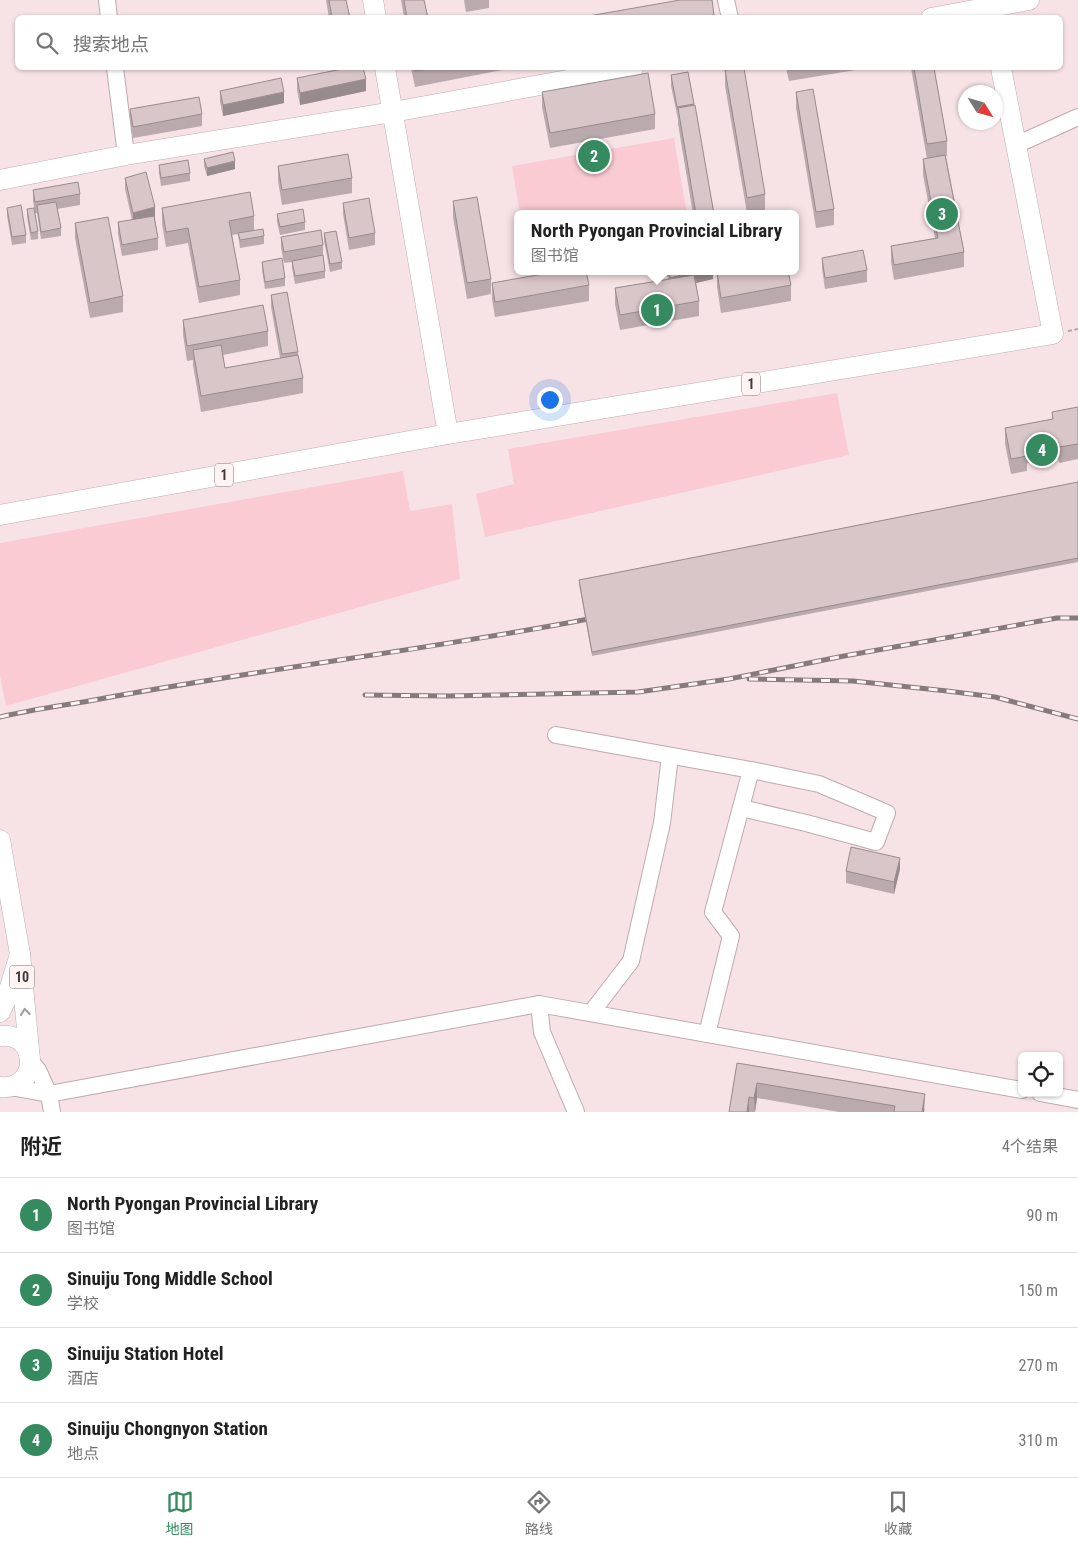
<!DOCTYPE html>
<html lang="zh">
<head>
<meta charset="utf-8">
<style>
	body { margin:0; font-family:"Roboto Condensed","Noto Sans SC",sans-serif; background:#f2f2f2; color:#222 }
	.controls { position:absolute; right:15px; bottom:15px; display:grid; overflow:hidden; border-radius:8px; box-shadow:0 1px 4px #0004 }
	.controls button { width:45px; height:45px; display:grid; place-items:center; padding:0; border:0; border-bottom:1px solid #e0e0e0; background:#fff; color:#222; font:25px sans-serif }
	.compass { position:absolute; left:958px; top:85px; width:45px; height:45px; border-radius:50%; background:#fff; box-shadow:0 1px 4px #0004; rotate:127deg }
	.you { position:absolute; left:549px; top:399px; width:18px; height:18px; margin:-12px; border:4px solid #fff; border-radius:50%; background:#1a73e8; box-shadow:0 0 0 8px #1a73e833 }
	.badge { display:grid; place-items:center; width:32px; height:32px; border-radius:50%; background:#358b5f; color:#fff; font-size:16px; font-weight:700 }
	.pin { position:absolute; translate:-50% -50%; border:2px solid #fff; box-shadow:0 1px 5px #0006 }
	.popup { position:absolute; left:514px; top:210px; width:285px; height:65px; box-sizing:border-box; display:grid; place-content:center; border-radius:8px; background:#fff; filter:drop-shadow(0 1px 4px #0005); font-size:16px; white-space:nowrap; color:#767676 }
	.popup b { font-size:19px; color:#222 }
	.popup::after { content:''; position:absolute; left:50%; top:100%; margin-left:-10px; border:10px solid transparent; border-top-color:#fff }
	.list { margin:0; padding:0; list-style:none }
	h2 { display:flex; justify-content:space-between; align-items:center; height:65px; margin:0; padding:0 20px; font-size:21px }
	h2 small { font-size:16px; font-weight:400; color:#767676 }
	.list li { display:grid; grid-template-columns:32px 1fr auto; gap:15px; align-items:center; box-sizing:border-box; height:75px; padding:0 20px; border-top:1px solid #e0e0e0 }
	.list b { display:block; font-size:19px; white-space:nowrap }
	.list p { margin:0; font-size:16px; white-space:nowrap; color:#767676 }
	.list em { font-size:16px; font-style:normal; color:#767676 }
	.icon { flex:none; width:28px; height:28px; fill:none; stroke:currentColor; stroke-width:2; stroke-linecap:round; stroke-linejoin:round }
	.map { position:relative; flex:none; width:1078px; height:1112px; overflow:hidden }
	.search { position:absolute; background:#fff; box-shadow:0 1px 4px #0004; left:15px; right:15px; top:15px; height:55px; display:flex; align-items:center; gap:12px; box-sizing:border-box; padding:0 18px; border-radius:8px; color:#767676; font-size:19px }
	.sheet { height:365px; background:#fff }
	nav { display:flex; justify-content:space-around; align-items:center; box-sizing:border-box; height:70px; border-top:1px solid #e0e0e0; background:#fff; font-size:14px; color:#767676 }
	nav a { display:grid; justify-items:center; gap:2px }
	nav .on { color:#358b5f }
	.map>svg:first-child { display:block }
	.green { fill:#facbd2 }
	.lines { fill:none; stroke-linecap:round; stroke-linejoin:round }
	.minor-casing { stroke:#beabae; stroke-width:18 }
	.major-casing { stroke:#beabae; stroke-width:21 }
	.path { stroke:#b5a5a8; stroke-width:2; stroke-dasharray:4 2.5; stroke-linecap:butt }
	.minor { stroke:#fff; stroke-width:16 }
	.major { stroke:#fff; stroke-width:20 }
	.rail-casing { stroke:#877a7c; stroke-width:5 }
	.rail { stroke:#fff3f4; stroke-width:3; stroke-dasharray:9; stroke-linecap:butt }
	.wall { fill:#bbaaad }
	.shaded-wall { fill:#988b8d }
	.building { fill:#d9c6c9; stroke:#988b8d }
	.oneway { stroke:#9f9b9c }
	.labels { text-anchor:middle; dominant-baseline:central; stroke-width:5; stroke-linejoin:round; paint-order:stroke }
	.shield { fill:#fff3f4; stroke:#796f70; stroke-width:1 }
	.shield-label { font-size:14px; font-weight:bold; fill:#3f3738 }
</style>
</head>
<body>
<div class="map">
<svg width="1078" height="1112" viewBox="0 0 1078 1112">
	<rect width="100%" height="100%" fill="#f7e3e6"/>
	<g class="green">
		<path d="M674,138L687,214H520L512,166Z"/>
		<path d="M837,393L849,455L485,537L476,494L514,484L508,449Z"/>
		<path d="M403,471L410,511L452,504L460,579L6,706L0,676V543Z"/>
	</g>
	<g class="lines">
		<defs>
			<g id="minor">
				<path d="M107,0L109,18"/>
				<path d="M726,0L730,18"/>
				<path d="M115,68L126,155"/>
				<path d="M1016,145L1078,117"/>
				<path d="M556,735L751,770L819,784L887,813L876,842L806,823L741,808"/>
				<path d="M539,1004L542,1032L576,1112"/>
				<path d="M591,1013L631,961L662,823L670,756"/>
				<path d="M707,1034L731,936L713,912L751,770"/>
				<path d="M10,1087L49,1094L38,1070L30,1061"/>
				<path d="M1040,1093L1078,1100"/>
				<path d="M52,1112L49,1094L539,1004L1022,1090"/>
			</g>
			<g id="major">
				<path d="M373,0L376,18"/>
				<path d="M931,18L1029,0"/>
				<path d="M385,68L448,434"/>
				<path d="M0,180L126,155L393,112L633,68"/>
				<path d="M0,515L448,434L1053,334L1001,68"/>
				<path d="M0,840L20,954"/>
				<path d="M0,1012L7,997L20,954L30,1061"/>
				<path d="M0,1036C40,1032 40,1091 0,1087"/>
			</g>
		</defs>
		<use href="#minor" class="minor-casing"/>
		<use href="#major" class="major-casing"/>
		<path class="path" d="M1068,331L1078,329"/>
		<use href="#minor" class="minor"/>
		<use href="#major" class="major"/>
		<defs>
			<g id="rail">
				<path d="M749,679L853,681L947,691L995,697L1078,719"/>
				<path d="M365,695L447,696L638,692L729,679L844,656L1057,618H1078"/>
				<path d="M0,717C29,710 59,706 89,701C258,669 430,650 599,617"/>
			</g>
		</defs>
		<use href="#rail" class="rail-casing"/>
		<use href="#rail" class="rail"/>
	</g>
	<g class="wall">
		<path d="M326,0H346L350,18H329Z"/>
		<path d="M401,0H424L428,18H404Z"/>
		<path d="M464,0H489V8L466,12Z"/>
		<path d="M714,15V18H583Z"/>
		<path d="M411,68H513L415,87Z"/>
		<path d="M786,68H868L789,81Z"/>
		<path d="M911,68H934L947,141V156H946L964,252V267L894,280L891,262V246L935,238L923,175V159H927Z"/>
		<path d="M725,70L765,194V210L747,213L725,86Z"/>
		<path d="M688,72L694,105L714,214H693L678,124V119L671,86V75Z"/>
		<path d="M297,78L366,91L300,105L297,90Z"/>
		<path d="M220,91L284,103L223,116L220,102Z"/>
		<path d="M542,92L655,114V129L550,148L542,107Z"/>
		<path d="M796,92L834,209V225L816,228L796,108Z"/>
		<path d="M130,109L202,114V126L133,138L130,120Z"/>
		<path d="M204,159L235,169L207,176L204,166Z"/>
		<path d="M159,165L190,173V181L161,186L159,173Z"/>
		<path d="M278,166L352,178V193L282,205L278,181Z"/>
		<path d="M125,178L155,219L158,238V250L122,256L118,234V222L132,220L125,189Z"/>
		<path d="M33,190L80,194V205L57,209L61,228V236L41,239L37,213H35L33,201Z"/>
		<path d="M453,201L491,279V294L467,299L453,217Z"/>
		<path d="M343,203L375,233V245L349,250L343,214Z"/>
		<path d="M7,208L26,235V243L12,245L7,216Z"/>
		<path d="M162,208L254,216V230L264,236V244L240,248L238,234L232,235L240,280V295L199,303L188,243L166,247L162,224Z"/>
		<path d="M27,209L38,231V239L31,240L27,217Z"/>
		<path d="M277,214L305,222V230L280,235L277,222Z"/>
		<path d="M75,223L123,296V312L90,318L75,238Z"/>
		<path d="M324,233L342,262V269L330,272L324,241Z"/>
		<path d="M281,237L323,245V256L325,271V278L295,284L292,268V262L284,263L281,248Z"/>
		<path d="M822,258L867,270V282L825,289L822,269Z"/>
		<path d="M262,262L285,278V286L265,289L262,270Z"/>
		<path d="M666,271H713V279L696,283L699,301V316L620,330L615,304V288L668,279Z"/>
		<path d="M717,272L791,285V301L721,313L717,287Z"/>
		<path d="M492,283L589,285V301L495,317L492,299Z"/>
		<path d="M271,295L298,352V355L303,378V393L201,412L193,365V360L187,361L183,335V320L268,331V346L223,355L225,368L280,358L271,307Z"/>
		<path d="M1078,407V459L1059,463L1058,457L1027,463V471L1011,474L1005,444V428L1052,419V412Z"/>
		<path d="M1078,482V562L592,656L579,584V580Z"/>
		<path d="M900,869L894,894L846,883V871Z"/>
		<path d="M737,1063L925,1109L924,1112H839L757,1098L755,1112H729Z"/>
	</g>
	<g class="shaded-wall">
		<path d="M366,79V91L300,105V93Z"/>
		<path d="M284,92V103L223,116V105Z"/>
		<path d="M235,161V169L207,176V168Z"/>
		<path d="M155,207V219L133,224V213Z"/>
		<path d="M697,271H713V279L670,289V278Z"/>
		<path d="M900,858V869L894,894V882Z"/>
		<path d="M757,1083V1098L755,1112L754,1098Z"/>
		<path d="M925,1094L924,1112H922Z"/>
		<path d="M749,1097V1112H747Z"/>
	</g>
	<g class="building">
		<path d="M329,0H346L350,18H332Z"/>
		<path d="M404,0H424L428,18H407Z"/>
		<path d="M680,0H712L714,15L701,18L583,17Z"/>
		<path d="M347,68H363L366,79L300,93L297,78Z"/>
		<path d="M414,68H434L415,71Z"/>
		<path d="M741,68H744L765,194L747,198L725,70Z"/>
		<path d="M914,68H934L947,141L927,144Z"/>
		<path d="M688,72L694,104L677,107L671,75Z"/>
		<path d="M648,73L655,114L550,133L542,92Z"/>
		<path d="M281,78L284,92L223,105L220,91Z"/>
		<path d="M813,89L834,209L816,212L796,92Z"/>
		<path d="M199,97L202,114L133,127L130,109Z"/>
		<path d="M695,105L714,214H696L678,108Z"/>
		<path d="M233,152L235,161L207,168L204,159Z"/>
		<path d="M348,154L352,178L282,190L278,166Z"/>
		<path d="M945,155L964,252L894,265L891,246L938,238L923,159Z"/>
		<path d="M188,160L190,173L161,178L159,165Z"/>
		<path d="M146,172L155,207L133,213L125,178Z"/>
		<path d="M78,182L80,194L35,202L33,190Z"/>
		<path d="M250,192L254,216L229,221L240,280L199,287L188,228L166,232L162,208Z"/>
		<path d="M477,197L491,279L467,283L453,201Z"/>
		<path d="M369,198L375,233L349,238L343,203Z"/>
		<path d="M56,202L61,228L41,232L37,205Z"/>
		<path d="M21,205L26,235L12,237L7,208Z"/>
		<path d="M34,208L38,231L31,233L27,209Z"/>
		<path d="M303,209L305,222L280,227L277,214Z"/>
		<path d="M154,216L158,238L122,245L118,222Z"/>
		<path d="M108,217L123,296L90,303L75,223Z"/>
		<path d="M263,229L264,236L240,240L238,233Z"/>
		<path d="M321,230L323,245L284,252L281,237Z"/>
		<path d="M336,231L342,262L330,264L324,233Z"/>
		<path d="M863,250L867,270L825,278L822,258Z"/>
		<path d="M323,255L325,271L295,276L292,261Z"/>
		<path d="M282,258L285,278L265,282L262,262Z"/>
		<path d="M560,271H586L589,285L495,302L492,283Z"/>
		<path d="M669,271H697L670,278Z"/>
		<path d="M719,271H788L791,285L721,298L717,272Z"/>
		<path d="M694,275L699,301L620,315L615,288Z"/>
		<path d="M287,292L298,352L282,354L271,295Z"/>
		<path d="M263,305L268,331L187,346L183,320Z"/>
		<path d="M221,345L225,368L298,355L303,378L201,396L193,350Z"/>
		<path d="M1078,407V444L1059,447L1058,442L1025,448L1027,456L1011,459L1005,428L1053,419L1052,412Z"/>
		<path d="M1078,482V558L592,652L579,580Z"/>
		<path d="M851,847L900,858L894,882L846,871Z"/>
		<path d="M737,1063L925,1094L922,1112H894L895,1106L757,1083L754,1098L749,1097L747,1112H729Z"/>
	</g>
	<defs><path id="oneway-chevron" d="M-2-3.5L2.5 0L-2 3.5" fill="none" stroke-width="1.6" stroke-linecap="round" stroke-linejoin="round" transform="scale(1.25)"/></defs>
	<use class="oneway" href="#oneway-chevron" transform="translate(25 1012) rotate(-96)"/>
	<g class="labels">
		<g class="shield">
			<rect x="742" y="372.5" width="18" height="23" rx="4"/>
			<rect x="215" y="463.5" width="18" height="23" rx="4"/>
			<rect x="9.5" y="965.5" width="25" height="23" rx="4"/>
		</g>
		<g class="shield-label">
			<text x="751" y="384">1</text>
			<text x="224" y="475">1</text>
			<text x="22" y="977">10</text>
		</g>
	</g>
</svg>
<div class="controls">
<button><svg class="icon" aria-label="locate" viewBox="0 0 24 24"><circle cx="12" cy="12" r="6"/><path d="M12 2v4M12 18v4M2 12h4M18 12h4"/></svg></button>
</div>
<svg class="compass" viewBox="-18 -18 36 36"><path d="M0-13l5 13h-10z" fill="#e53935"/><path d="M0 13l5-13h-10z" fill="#767676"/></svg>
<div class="you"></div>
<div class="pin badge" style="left:657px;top:310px">1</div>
<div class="popup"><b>North Pyongan Provincial Library</b>图书馆</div>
<div class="pin badge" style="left:594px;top:156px">2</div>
<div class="pin badge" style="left:942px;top:214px">3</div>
<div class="pin badge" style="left:1042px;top:450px">4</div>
<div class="search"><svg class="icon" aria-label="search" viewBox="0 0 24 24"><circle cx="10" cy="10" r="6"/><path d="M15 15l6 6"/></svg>搜索地点</div>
</div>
<section class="sheet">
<h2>附近<small>4个结果</small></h2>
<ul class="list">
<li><span class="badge">1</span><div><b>North Pyongan Provincial Library</b><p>图书馆</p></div><em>90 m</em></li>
<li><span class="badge">2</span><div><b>Sinuiju Tong Middle School</b><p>学校</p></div><em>150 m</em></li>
<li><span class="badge">3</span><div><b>Sinuiju Station Hotel</b><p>酒店</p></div><em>270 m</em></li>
<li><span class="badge">4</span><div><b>Sinuiju Chongnyon Station</b><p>地点</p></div><em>310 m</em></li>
</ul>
</section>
<nav>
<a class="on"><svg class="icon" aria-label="map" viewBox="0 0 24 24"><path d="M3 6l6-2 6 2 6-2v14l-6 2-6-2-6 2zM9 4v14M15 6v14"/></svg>地图</a>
<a><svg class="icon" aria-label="directions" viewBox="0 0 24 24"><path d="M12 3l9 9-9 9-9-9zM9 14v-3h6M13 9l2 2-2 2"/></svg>路线</a>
<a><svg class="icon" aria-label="saved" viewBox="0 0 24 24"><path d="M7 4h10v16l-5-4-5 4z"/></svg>收藏</a>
</nav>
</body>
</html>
